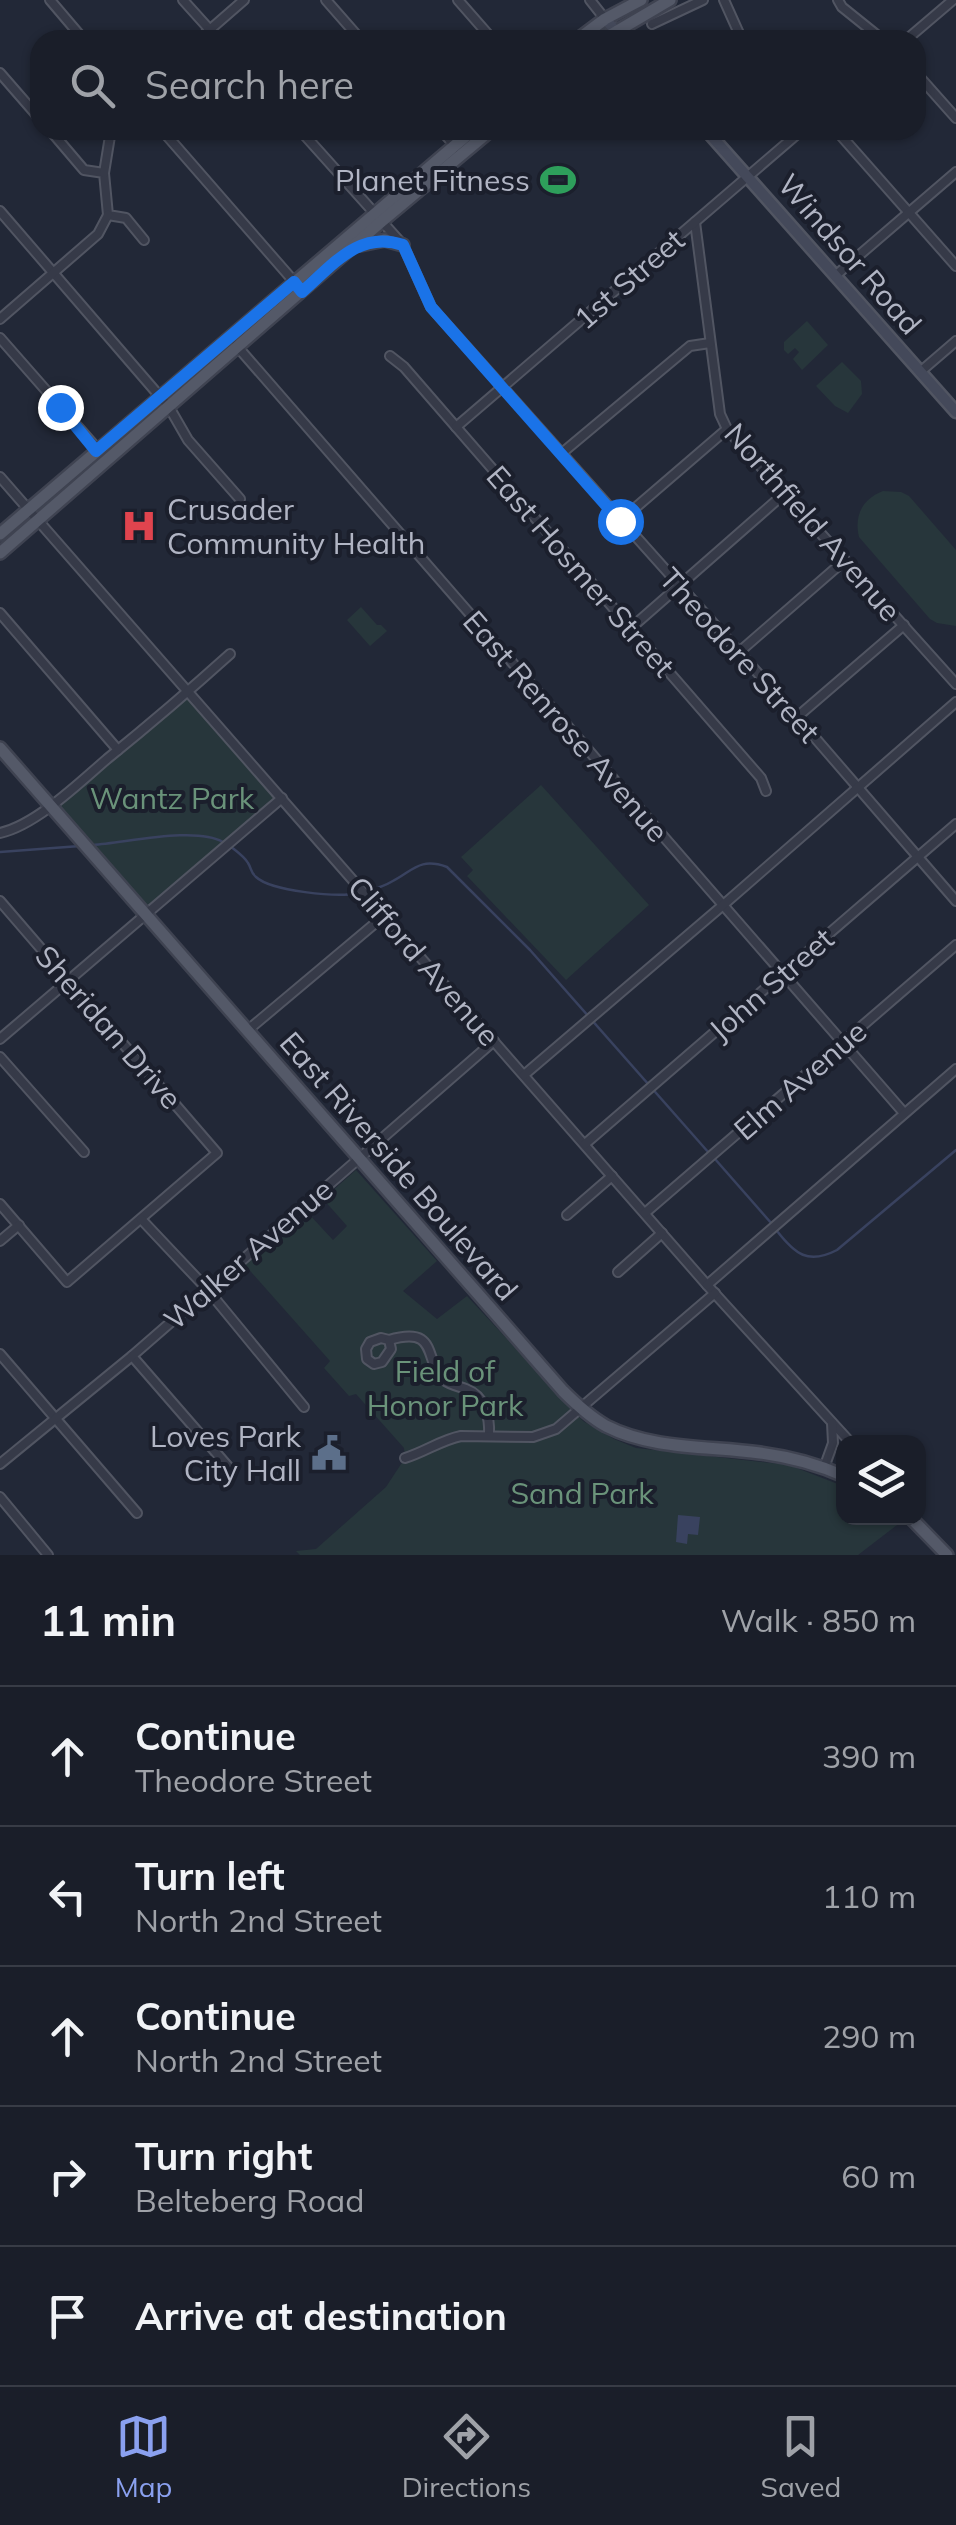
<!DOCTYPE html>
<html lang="en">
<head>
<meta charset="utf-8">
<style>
	body { margin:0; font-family:Mulish,sans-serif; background:#232731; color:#f1f3f6 }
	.controls { position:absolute; right:30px; bottom:30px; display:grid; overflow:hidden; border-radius:20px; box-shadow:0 2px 8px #0004 }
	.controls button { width:90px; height:90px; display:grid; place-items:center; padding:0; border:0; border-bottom:2px solid #383c46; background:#1a1e29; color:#f1f3f6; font:50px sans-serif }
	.stop { position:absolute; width:30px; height:30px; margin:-22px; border:8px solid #1a73e8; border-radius:50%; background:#fff }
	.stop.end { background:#1a73e8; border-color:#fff; box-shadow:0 2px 10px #0008 }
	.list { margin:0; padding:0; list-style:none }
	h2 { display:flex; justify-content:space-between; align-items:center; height:130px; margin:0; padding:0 40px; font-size:42px }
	h2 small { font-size:32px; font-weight:400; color:#9fa2a8 }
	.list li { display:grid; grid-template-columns:65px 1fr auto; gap:30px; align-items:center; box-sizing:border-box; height:140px; padding:0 40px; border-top:2px solid #383c46 }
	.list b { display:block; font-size:38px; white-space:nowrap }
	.list p { margin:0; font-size:32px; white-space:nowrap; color:#9fa2a8 }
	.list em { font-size:32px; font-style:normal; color:#9fa2a8 }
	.icon { flex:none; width:55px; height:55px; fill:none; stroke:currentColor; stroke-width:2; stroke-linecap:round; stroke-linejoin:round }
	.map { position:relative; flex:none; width:956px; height:1555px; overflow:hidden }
	.search { position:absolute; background:#1a1e29; box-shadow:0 2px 8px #0004; left:30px; right:30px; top:30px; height:110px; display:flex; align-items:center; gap:25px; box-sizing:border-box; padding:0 35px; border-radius:30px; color:#9fa2a8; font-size:38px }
	.sheet { height:830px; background:#1a1e29 }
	nav { display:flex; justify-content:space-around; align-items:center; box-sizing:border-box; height:140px; border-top:2px solid #383c46; background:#1a1e29; font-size:28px; color:#9fa2a8 }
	nav a { display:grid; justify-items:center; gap:5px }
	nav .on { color:#8aa0ef }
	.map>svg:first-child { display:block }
	.green { fill:#27363b }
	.water { fill:#39425f }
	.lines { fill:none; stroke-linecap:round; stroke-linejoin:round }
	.stream { stroke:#39425f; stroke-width:2.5 }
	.street-casing { stroke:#515562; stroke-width:12 }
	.secondary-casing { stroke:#515562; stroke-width:15 }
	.primary-casing { stroke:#3f4351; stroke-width:16 }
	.street { stroke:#363a48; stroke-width:8 }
	.secondary { stroke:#44495a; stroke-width:10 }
	.primary { stroke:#545968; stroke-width:11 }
	.route { stroke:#1a73e8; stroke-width:12 }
	.labels { text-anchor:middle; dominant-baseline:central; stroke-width:8; stroke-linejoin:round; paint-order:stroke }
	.poi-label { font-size:30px; fill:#b1b5c4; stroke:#1b1f2c; text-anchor:end }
	.street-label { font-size:30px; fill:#b1b5c4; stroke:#1b1f2c }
	.park-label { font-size:30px; fill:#6a937a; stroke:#1b1f2c }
</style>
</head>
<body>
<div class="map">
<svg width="956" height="1555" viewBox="0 0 956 1555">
	<rect width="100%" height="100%" fill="#222837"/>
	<g class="green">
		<path d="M807,321L828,345L802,370L793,359L799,352L795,348L788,354L784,350V342Z"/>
		<path d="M842,362L861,381L862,394L848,413L835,406L816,386Z"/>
		<path d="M883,491L901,492L909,496L956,550V626L937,623L930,619L859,537C854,516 862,499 883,491Z"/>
		<path d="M361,607L377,625H381L387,631L370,646L347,620Z"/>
		<path d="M187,692L282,798L144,914L52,806Z"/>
		<path d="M541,785L649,905L566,980L467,876L473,870L461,857Z"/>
		<path d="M356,1170L437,1261L403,1291L437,1319L467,1296L583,1421L614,1439L636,1448L789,1465L843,1486L844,1518H893L901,1522L858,1555H300L296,1551L316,1549L386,1487L405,1458L404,1448L356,1394L349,1396L324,1368L330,1361L244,1264L307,1212L333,1240L347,1226L323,1199Z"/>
	</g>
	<path class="water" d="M678,1515L700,1517L698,1535L688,1534L687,1544L676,1542Z"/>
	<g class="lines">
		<g class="stream">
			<path d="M93,845C126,843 195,826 223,842"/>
			<path d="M230,846C236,851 244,856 248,863C252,869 250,872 256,877C271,891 338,898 358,893"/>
			<path d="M0,852L80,846"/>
			<path d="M366,891C374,889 383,887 391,882C413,871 419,857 447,867L530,950L709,1153"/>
			<path d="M715,1159L772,1224"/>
			<path d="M777,1231C795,1254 808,1265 837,1250L956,1150"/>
		</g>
		<defs>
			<g id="street">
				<path d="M50,0L84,40"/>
				<path d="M183,0L219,40"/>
				<path d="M326,0L361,40"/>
				<path d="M458,0L493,40"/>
				<path d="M590,0L605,19"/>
				<path d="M724,0L742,40"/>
				<path d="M838,0L842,7L883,40"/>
				<path d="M652,24L703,0"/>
				<path d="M198,40L244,0"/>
				<path d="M906,40L953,0"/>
				<path d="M0,73L40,119"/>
				<path d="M916,73L956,118"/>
				<path d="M50,130L84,170L104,173L108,215L126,218L144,240"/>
				<path d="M162,130L297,285"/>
				<path d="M300,130L403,245L431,307L797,717L956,901"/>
				<path d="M441,130L458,149"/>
				<path d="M836,130L956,266"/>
				<path d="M104,173L111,130"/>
				<path d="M0,211L169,407L188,440L240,499"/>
				<path d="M695,222L720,414L727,429L956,684"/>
				<path d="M835,276L956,172"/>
				<path d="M0,319L98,234L108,215"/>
				<path d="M0,338L93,444L97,452"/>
				<path d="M236,345L904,1113"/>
				<path d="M390,356L404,367L761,778L766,791"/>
				<path d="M920,372L956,341"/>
				<path d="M456,427L802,130"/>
				<path d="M562,453L690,346L710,343"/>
				<path d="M0,477L707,1285L850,1442"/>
				<path d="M620,521L727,429"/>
				<path d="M0,613L118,750"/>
				<path d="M631,628L785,493"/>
				<path d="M738,653L845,560"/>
				<path d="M797,717L904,625"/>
				<path d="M0,833C36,825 79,783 107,759C149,725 190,690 230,654"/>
				<path d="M0,901L217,1153L67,1282L0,1204"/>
				<path d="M248,1030L385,915"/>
				<path d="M0,1039L282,798"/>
				<path d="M0,1057L84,1152"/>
				<path d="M524,1075L722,906L956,702"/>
				<path d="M585,1144L956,824"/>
				<path d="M645,1213L956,945"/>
				<path d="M567,1215L612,1176"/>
				<path d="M141,1219L207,1289L304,1407"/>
				<path d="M0,1241L19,1225"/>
				<path d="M618,1272L662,1233"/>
				<path d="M707,1285L956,1069"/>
				<path d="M381,1338L389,1340L391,1349L382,1362L374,1364L367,1359L366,1349L370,1342Z"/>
				<path d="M389,1340C440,1325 423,1361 444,1380C451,1385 458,1386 466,1389C485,1396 490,1417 489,1435"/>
				<path d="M0,1354L137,1513"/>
				<path d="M132,1356L232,1471"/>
				<path d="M405,1458C425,1452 441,1440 461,1436L533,1437L556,1429L715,1293"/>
				<path d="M0,1464L132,1356L494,1041"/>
				<path d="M824,1468L833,1443L832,1423"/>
				<path d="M0,1497L48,1555"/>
			</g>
			<g id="secondary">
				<path d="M605,19L624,40"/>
				<path d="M706,130L956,412"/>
			</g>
			<g id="primary">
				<path d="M577,40L605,19L641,0"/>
				<path d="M602,40L670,0"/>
				<path d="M360,245L385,240L403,245"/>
				<path d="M0,534L473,130"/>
				<path d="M0,553L382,221L491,130"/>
				<path d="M0,748L563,1391C576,1404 590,1417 606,1426C653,1450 710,1446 760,1453C790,1457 817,1464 844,1476"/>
				<path d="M911,1518L947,1555"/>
			</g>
		</defs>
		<use href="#street" class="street-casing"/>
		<use href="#secondary" class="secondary-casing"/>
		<use href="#primary" class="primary-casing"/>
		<use href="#street" class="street"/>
		<use href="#secondary" class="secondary"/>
		<use href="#primary" class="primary"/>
	</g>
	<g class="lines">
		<path class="route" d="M60,407L96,451L294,282L302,292C333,265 359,230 403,245L431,307L620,521"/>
	</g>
	<defs>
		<symbol id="stadium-bare" viewBox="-9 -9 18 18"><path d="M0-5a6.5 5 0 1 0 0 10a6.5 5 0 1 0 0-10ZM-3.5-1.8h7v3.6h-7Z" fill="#2e9e5b" stroke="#1b1f2c" stroke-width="2.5" paint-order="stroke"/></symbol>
		<symbol id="hospital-bare" viewBox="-9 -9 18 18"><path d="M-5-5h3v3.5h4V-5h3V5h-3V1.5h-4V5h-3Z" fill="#e0444e" stroke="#1b1f2c" stroke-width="2.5" paint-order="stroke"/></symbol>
		<symbol id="civic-bare" viewBox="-9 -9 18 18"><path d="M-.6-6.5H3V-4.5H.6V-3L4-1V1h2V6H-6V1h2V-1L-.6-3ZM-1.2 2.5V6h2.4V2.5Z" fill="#5c6f8a" stroke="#1b1f2c" stroke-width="2.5" paint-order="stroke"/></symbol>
	</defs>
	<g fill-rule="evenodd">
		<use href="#stadium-bare" x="533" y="155" width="50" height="50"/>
		<use href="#hospital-bare" x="114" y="501" width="50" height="50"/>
		<use href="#civic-bare" x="304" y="1428" width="50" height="50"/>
	</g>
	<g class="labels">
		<g class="poi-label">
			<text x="530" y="180">Planet Fitness</text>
			<text x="167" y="509" text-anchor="start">Crusader<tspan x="167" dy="34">Community Health</tspan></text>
			<text x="301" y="1436">Loves Park<tspan x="301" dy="34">City Hall</tspan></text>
		</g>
		<g class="street-label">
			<text transform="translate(850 254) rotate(49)">Windsor Road</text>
			<text transform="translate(629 279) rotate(-41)">1st Street</text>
			<text transform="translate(813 522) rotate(49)">Northfield Avenue</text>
			<text transform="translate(581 571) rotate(49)">East Hosmer Street</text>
			<text transform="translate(740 655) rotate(48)">Theodore Street</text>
			<text transform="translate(566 726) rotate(49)">East Renrose Avenue</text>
			<text transform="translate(424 961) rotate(49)">Clifford Avenue</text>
			<text transform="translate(771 984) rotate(-41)">John Street</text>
			<text transform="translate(109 1027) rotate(49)">Sheridan Drive</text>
			<text transform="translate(800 1080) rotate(-41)">Elm Avenue</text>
			<text transform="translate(399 1166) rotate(49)">East Riverside Boulevard</text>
			<text transform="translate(248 1254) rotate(-41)">Walker Avenue</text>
		</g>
		<g class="park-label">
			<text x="172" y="798">Wantz Park</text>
			<text x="445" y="1371">Field of<tspan x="445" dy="34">Honor Park</tspan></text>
			<text x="582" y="1493">Sand Park</text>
		</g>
	</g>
</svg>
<div class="controls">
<button><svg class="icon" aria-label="layers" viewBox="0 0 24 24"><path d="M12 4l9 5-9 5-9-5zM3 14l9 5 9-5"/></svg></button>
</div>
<div class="stop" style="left:620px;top:521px"></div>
<div class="stop end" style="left:60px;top:407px"></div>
<div class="search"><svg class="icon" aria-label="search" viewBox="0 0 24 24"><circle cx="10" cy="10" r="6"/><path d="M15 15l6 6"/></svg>Search here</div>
</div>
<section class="sheet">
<h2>11 min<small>Walk · 850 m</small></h2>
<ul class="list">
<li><svg class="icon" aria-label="ahead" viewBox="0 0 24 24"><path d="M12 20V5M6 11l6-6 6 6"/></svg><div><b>Continue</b><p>Theodore Street</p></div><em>390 m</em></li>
<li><svg class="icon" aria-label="left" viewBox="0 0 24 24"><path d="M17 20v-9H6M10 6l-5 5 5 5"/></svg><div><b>Turn left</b><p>North 2nd Street</p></div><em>110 m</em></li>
<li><svg class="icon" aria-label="ahead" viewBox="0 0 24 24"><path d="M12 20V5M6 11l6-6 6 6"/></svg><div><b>Continue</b><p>North 2nd Street</p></div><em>290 m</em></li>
<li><svg class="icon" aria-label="right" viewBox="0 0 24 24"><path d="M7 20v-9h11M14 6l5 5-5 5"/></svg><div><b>Turn right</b><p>Belteberg Road</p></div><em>60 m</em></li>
<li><svg class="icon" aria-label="arrive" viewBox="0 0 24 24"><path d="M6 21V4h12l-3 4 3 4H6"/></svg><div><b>Arrive at destination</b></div></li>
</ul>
</section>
<nav>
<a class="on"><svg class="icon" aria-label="map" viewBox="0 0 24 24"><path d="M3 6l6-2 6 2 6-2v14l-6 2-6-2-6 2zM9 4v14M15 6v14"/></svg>Map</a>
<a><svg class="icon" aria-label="directions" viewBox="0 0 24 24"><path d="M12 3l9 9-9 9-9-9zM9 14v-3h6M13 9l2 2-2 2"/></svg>Directions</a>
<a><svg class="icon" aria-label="saved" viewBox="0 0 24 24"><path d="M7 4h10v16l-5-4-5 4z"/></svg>Saved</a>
</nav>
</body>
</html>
